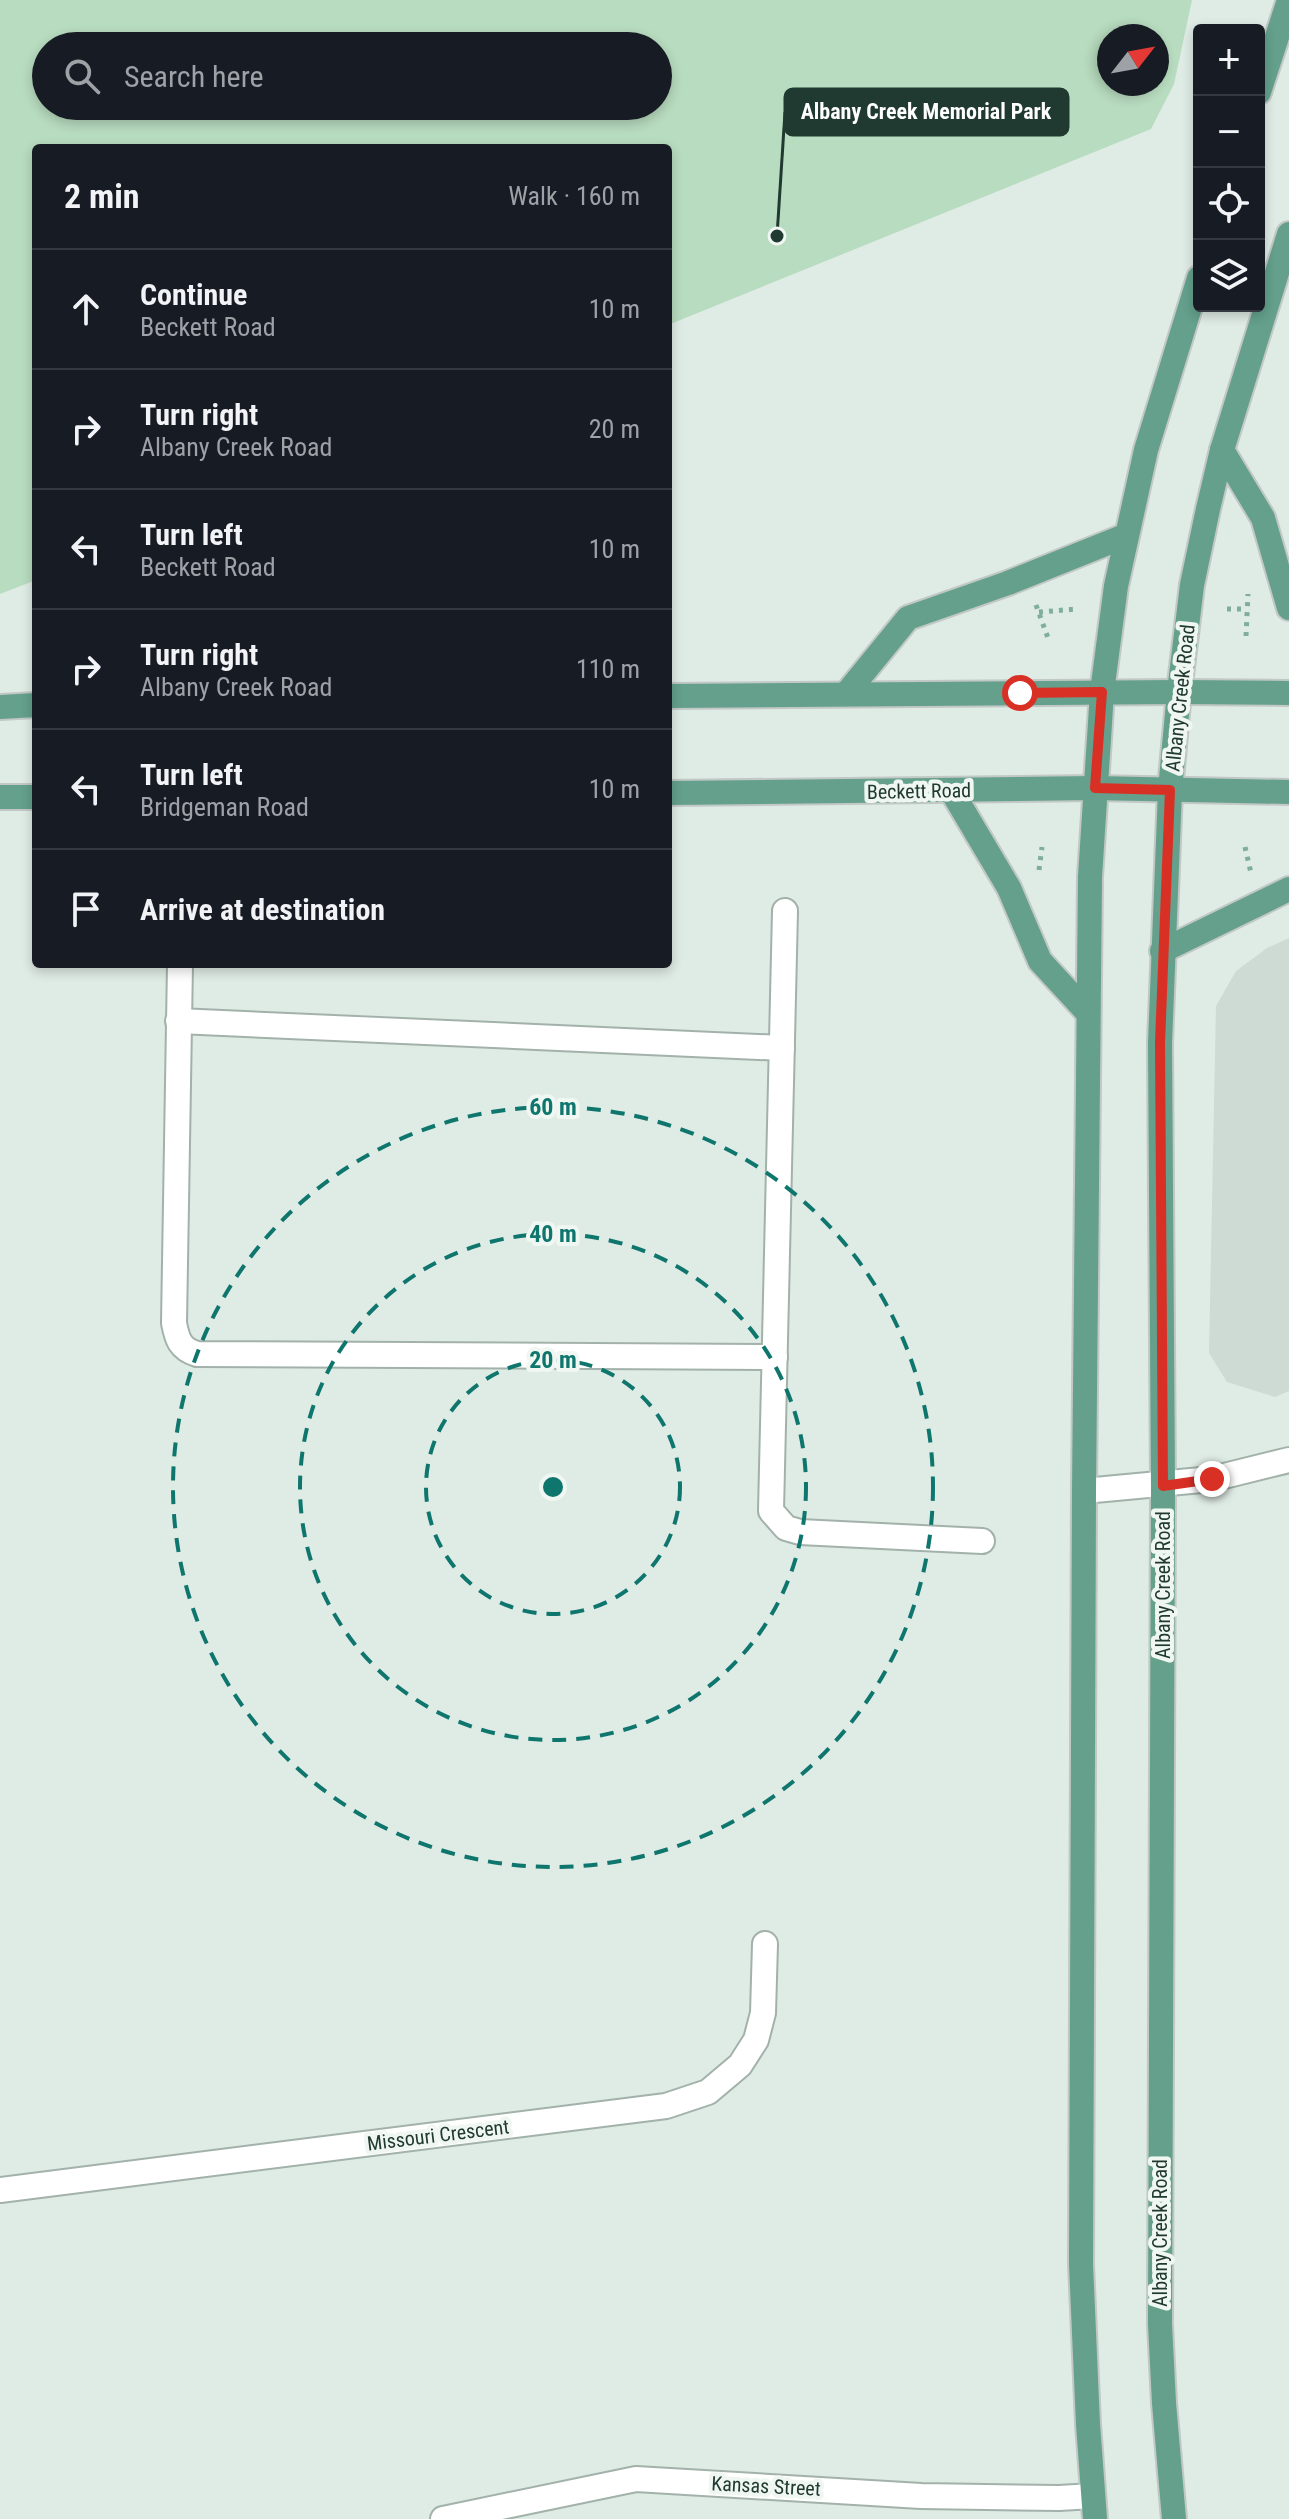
<!DOCTYPE html>
<html lang="en">
<head>
<meta charset="utf-8">
<style>
	body { margin:0; font-family:"Roboto Condensed",sans-serif; background:#20242c; color:#f1f3f6 }
	.controls { position:absolute; right:24px; top:24px; display:grid; overflow:hidden; border-radius:8px; box-shadow:0 4px 12px #0003 }
	.controls button { width:72px; height:72px; display:grid; place-items:center; padding:0; border:0; border-bottom:2px solid #363941; background:#171b24; color:#f1f3f6; font:40px sans-serif }
	.compass { position:absolute; left:1097px; top:24px; width:72px; height:72px; border-radius:50%; background:#171b24; box-shadow:0 4px 12px #0003; rotate:59deg }
	.stop { position:absolute; width:24px; height:24px; margin:-18px; border:6px solid #d93025; border-radius:50%; background:#fff }
	.stop.end { background:#d93025; border-color:#fff; box-shadow:0 2px 8px #0008 }
	.list { margin:0; padding:0; list-style:none }
	h2 { display:flex; justify-content:space-between; align-items:center; height:104px; margin:0; padding:0 32px; font-size:34px }
	h2 small { font-size:26px; font-weight:400; color:#9ea1a6 }
	.list li { display:grid; grid-template-columns:52px 1fr auto; gap:24px; align-items:center; box-sizing:border-box; height:120px; padding:0 32px; border-top:2px solid #363941 }
	.list b { display:block; font-size:30px; white-space:nowrap }
	.list p { margin:0; font-size:26px; white-space:nowrap; color:#9ea1a6 }
	.list em { font-size:26px; font-style:normal; color:#9ea1a6 }
	.icon { flex:none; width:44px; height:44px; fill:none; stroke:currentColor; stroke-width:2; stroke-linecap:round; stroke-linejoin:round }
	.map { position:relative; flex:none; width:1289px; height:2519px; overflow:hidden }
	.search { position:absolute; background:#171b24; box-shadow:0 4px 12px #0003; left:32px; top:32px; width:640px; height:88px; display:flex; align-items:center; gap:20px; box-sizing:border-box; padding:0 28px; border-radius:44px; color:#9ea1a6; font-size:30px }
	.panel { position:absolute; background:#171b24; box-shadow:0 4px 12px #0003; left:32px; top:144px; width:640px; height:824px; border-radius:8px }
	.map>svg:first-child { display:block }
	.built { fill:#cedad4 }
	.green { fill:#b8dcbf; fill-rule:evenodd }
	.lines { fill:none; stroke-linecap:round; stroke-linejoin:round }
	.lane-casing { stroke:#a2b2ab; stroke-width:28 }
	.street-casing { stroke:#a2b2ab; stroke-width:28 }
	.primary-casing { stroke:#c1c8c5; stroke-width:28 }
	.path { stroke:#80ae9c; stroke-width:5; stroke-dasharray:4 6; stroke-linecap:butt }
	.lane { stroke:#fff; stroke-width:24 }
	.street { stroke:#fff; stroke-width:24 }
	.primary { stroke:#64a08c; stroke-width:24 }
	.route { stroke:#d93025; stroke-width:10 }
	.ring { fill:none; stroke:#0f766e; stroke-width:4; stroke-dasharray:14 10 }
	.labels { text-anchor:middle; dominant-baseline:central; stroke-width:8; stroke-linejoin:round; paint-order:stroke }
	.street-label { font-size:20px; fill:#203a31; stroke:#f0f7f3 }
	.centre { fill:#0f766e; stroke:#f0f7f3; stroke-width:4 }
	.ring-label { font-size:24px; text-anchor:middle; font-weight:bold; fill:#0f766e; stroke:#f0f7f3; stroke-width:8; stroke-linejoin:round; paint-order:stroke }
	.leader { fill:none; stroke:#203a31; stroke-width:3 }
	.callout-dot { fill:#203a31; stroke:#f0f7f3; stroke-width:3 }
	.callout { fill:#203a31; stroke:#203a31; stroke-width:3 }
	.callout-label { font-size:22px; text-anchor:middle; font-weight:bold; fill:#fff }
</style>
</head>
<body>
<div class="map">
<svg width="1289" height="2519" viewBox="0 0 1289 2519">
	<rect width="100%" height="100%" fill="#dfebe5"/>
	<path class="built" d="M1289,938V1391L1275,1397L1227,1382L1209,1353L1216,1006L1236,971L1267,948Z"/>
	<path class="green" d="M0,0H1192L1174,84L1151,129L668,325V148H36V580L0,594ZM1109,36H1157V84H1109ZM46,46H658V106H46Z"/>
	<g class="lines">
		<defs>
			<g id="lane">
				<path d="M785,911L771,1511L786,1528L800,1532L982,1541"/>
				<path d="M180,964L174,1323C177,1339 180,1349 197,1354L775,1357"/>
				<path d="M178,1021L782,1048"/>
			</g>
			<g id="street">
				<path d="M1084,1491L1212,1479L1289,1460"/>
				<path d="M0,2190L666,2106L708,2092L740,2065L756,2040L763,2013L765,1944"/>
				<path d="M443,2519L636,2479L921,2496L1059,2498L1093,2496"/>
			</g>
			<g id="primary">
				<path d="M1259,92L1289,0"/>
				<path d="M1222,450L1263,518L1289,608"/>
				<path d="M846,694L908,618L1008,583L1125,536"/>
				<path d="M668,696L1179,692L1289,693"/>
				<path d="M0,707L36,705"/>
				<path d="M951,790L1009,888L1040,961L1087,1012"/>
				<path d="M668,793L1095,788L1289,792"/>
				<path d="M0,797H36"/>
				<path d="M1162,951L1289,889"/>
				<path d="M1095,2519L1088,2424L1081,2264L1084,1491L1090,877L1102,692L1116,586L1146,450L1199,278"/>
				<path d="M1174,2519L1164,2403L1160,2324L1163,1486L1160,1043L1170,790L1179,692L1192,585L1208,509L1222,450L1289,234"/>
			</g>
		</defs>
		<use href="#lane" class="lane-casing"/>
		<use href="#street" class="street-casing"/>
		<use href="#primary" class="primary-casing"/>
		<g class="path">
			<path d="M1036,605L1048,638"/>
			<path d="M1227,609H1247"/>
			<path d="M1039,612L1077,609"/>
			<path d="M1246,636L1248,594"/>
			<path d="M1245,847L1251,873"/>
			<path d="M1039,870L1042,847"/>
		</g>
		<use href="#lane" class="lane"/>
		<use href="#street" class="street"/>
		<use href="#primary" class="primary"/>
	</g>
	<g class="lines">
		<path class="route" d="M1020,693L1102,692L1095,788L1170,790L1160,1043L1163,1486L1212,1479"/>
	</g>
	<g class="ring">
		<circle cx="553" cy="1487" r="127"/>
		<circle cx="553" cy="1487" r="253"/>
		<circle cx="553" cy="1487" r="380"/>
	</g>
	<g class="labels">
		<g class="street-label">
			<text transform="translate(1180 698) rotate(-84)">Albany Creek Road</text>
			<text transform="translate(919 791) rotate(-1)">Beckett Road</text>
			<text transform="translate(1163 1585) rotate(-90)">Albany Creek Road</text>
			<text transform="translate(438 2135) rotate(-7)">Missouri Crescent</text>
			<text transform="translate(1160 2233) rotate(-90)">Albany Creek Road</text>
			<text transform="translate(766 2486) rotate(3)">Kansas Street</text>
		</g>
	</g>
	<circle cx="553" cy="1487" r="12" class="centre"/>
	<g class="ring-label">
		<text x="553" y="1115">60 m</text>
		<text x="553" y="1242">40 m</text>
		<text x="553" y="1368">20 m</text>
	</g>
	<path class="leader" d="M777 236L785 112"/>
	<circle class="callout-dot" cx="777" cy="236" r="8"/>
	<rect class="callout" x="785" y="89" width="283" height="46" rx="8"/>
	<g class="callout-label">
		<text x="926" y="119">Albany Creek Memorial Park</text>
	</g>
</svg>
<div class="controls">
<button>+</button>
<button>−</button>
<button><svg class="icon" aria-label="locate" viewBox="0 0 24 24"><circle cx="12" cy="12" r="6"/><path d="M12 2v4M12 18v4M2 12h4M18 12h4"/></svg></button>
<button><svg class="icon" aria-label="layers" viewBox="0 0 24 24"><path d="M12 4l9 5-9 5-9-5zM3 14l9 5 9-5"/></svg></button>
</div>
<svg class="compass" viewBox="-18 -18 36 36"><path d="M0-13l5 13h-10z" fill="#e53935"/><path d="M0 13l5-13h-10z" fill="#9ea1a6"/></svg>
<div class="stop" style="left:1020px;top:693px"></div>
<div class="stop end" style="left:1212px;top:1479px"></div>
<div class="search"><svg class="icon" aria-label="search" viewBox="0 0 24 24"><circle cx="10" cy="10" r="6"/><path d="M15 15l6 6"/></svg>Search here</div>
<section class="panel">
<h2>2 min<small>Walk · 160 m</small></h2>
<ul class="list">
<li><svg class="icon" aria-label="ahead" viewBox="0 0 24 24"><path d="M12 20V5M6 11l6-6 6 6"/></svg><div><b>Continue</b><p>Beckett Road</p></div><em>10 m</em></li>
<li><svg class="icon" aria-label="right" viewBox="0 0 24 24"><path d="M7 20v-9h11M14 6l5 5-5 5"/></svg><div><b>Turn right</b><p>Albany Creek Road</p></div><em>20 m</em></li>
<li><svg class="icon" aria-label="left" viewBox="0 0 24 24"><path d="M17 20v-9H6M10 6l-5 5 5 5"/></svg><div><b>Turn left</b><p>Beckett Road</p></div><em>10 m</em></li>
<li><svg class="icon" aria-label="right" viewBox="0 0 24 24"><path d="M7 20v-9h11M14 6l5 5-5 5"/></svg><div><b>Turn right</b><p>Albany Creek Road</p></div><em>110 m</em></li>
<li><svg class="icon" aria-label="left" viewBox="0 0 24 24"><path d="M17 20v-9H6M10 6l-5 5 5 5"/></svg><div><b>Turn left</b><p>Bridgeman Road</p></div><em>10 m</em></li>
<li><svg class="icon" aria-label="arrive" viewBox="0 0 24 24"><path d="M6 21V4h12l-3 4 3 4H6"/></svg><div><b>Arrive at destination</b></div></li>
</ul>
</section>
</div>
</body>
</html>
